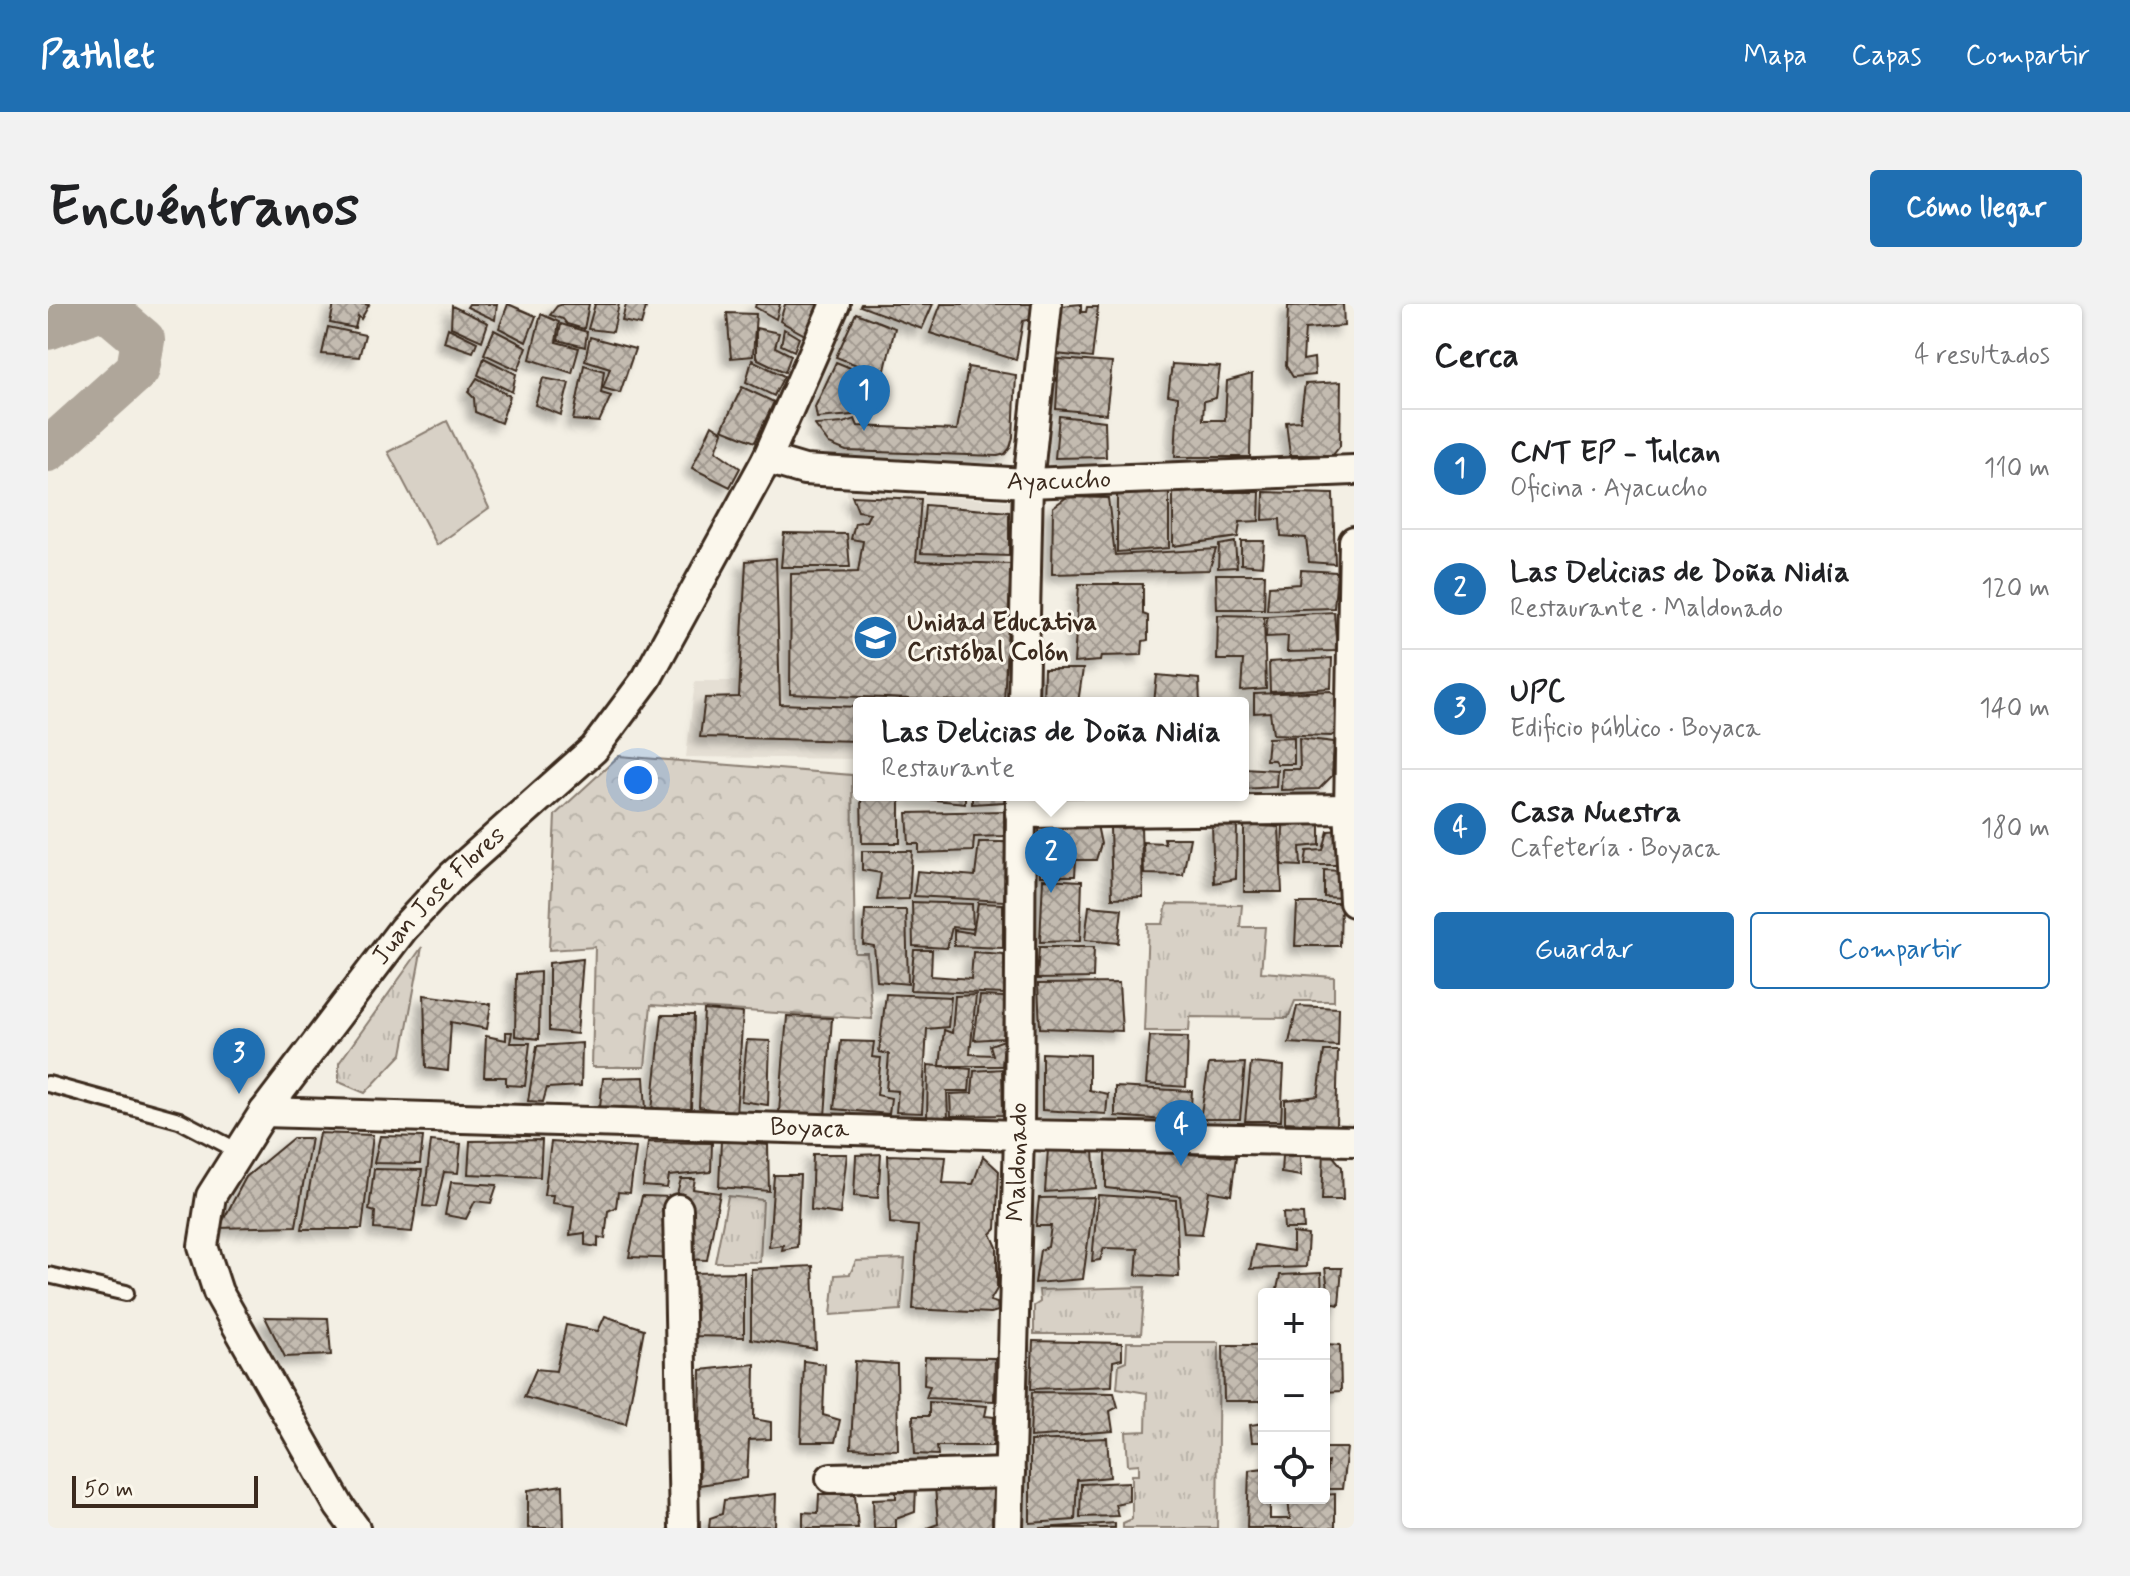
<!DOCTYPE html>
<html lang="es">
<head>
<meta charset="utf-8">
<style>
	body { margin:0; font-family:Mynerve,sans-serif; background:#f2f2f2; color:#202124 }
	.controls { position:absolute; right:24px; bottom:24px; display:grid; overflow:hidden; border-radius:8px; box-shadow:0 2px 6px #0004 }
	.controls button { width:72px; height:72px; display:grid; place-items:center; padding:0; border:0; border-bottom:2px solid #e0e0e0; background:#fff; color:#202124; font:40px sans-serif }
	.scale { position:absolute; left:24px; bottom:20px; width:186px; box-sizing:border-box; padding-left:8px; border:4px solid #3b2a1e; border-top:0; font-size:22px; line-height:28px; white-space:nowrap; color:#3b2a1e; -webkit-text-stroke:6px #fbf7ec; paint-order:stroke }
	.you { position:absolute; left:590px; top:476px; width:28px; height:28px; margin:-20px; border:6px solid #fff; border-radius:50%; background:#1a73e8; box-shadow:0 0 0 12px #1a73e833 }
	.badge { display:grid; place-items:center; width:52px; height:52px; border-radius:50%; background:#1f6fb2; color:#fff; font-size:26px; font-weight:700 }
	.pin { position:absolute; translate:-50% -66px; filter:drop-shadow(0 2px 4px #0008) }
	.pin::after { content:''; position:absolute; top:42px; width:28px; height:24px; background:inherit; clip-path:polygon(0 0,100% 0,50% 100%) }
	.popup { position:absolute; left:805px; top:393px; width:396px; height:104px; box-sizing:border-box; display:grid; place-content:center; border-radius:8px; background:#fff; filter:drop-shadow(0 2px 6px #0005); font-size:26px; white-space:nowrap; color:#757577 }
	.popup b { font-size:30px; color:#202124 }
	.popup::after { content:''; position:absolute; left:50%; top:100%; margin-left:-16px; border:16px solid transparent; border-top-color:#fff }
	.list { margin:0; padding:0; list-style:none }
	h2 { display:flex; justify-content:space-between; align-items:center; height:104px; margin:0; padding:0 32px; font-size:34px }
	h2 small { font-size:26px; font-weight:400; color:#757577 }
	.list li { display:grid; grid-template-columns:52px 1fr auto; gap:24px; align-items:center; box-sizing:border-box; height:120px; padding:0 32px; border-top:2px solid #e0e0e0 }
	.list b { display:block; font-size:30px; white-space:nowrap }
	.list p { margin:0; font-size:26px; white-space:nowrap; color:#757577 }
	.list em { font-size:26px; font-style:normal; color:#757577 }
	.actions { display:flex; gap:16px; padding:24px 32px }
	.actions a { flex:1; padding:18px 0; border:2px solid #1f6fb2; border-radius:8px; text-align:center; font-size:28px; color:#1f6fb2 }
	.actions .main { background:#1f6fb2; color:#fff }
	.icon { flex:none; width:44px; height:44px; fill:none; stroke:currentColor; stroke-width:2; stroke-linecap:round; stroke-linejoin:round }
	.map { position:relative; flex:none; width:1306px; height:1224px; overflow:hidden; border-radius:8px }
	header { display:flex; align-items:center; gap:48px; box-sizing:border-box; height:112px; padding:0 40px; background:#1f6fb2; color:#fff }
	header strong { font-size:38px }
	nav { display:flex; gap:44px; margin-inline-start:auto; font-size:28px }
	.intro { display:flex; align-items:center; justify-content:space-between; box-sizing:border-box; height:192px; padding:0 48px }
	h1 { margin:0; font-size:56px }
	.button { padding:20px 36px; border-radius:8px; background:#1f6fb2; color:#fff; font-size:28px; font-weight:700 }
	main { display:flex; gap:48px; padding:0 48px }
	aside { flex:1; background:#fff; border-radius:8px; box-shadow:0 2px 6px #0004 }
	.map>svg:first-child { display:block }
	.built { fill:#e5dfd4 }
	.grass { fill:url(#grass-tufts); stroke:#8a7e72; stroke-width:2 }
	.forest { fill:url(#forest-crowns); stroke:#8a7e72; stroke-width:2 }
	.garden { fill:#d8d1c6; stroke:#8a7e72; stroke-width:2 }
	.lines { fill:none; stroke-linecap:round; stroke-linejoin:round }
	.river { stroke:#afa69a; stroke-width:44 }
	.building { fill:url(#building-cross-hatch); stroke:#3b2a1e; stroke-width:2; filter:url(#shadow) }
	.service-casing { stroke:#3b2a1e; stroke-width:20 }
	.minor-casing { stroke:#3b2a1e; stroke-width:34 }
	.service { stroke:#fbf7ec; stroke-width:14 }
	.minor { stroke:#fbf7ec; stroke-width:28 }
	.labels { text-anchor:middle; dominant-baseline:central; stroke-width:6; stroke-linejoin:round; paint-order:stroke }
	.street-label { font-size:26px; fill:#3b2a1e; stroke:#fbf7ec }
	.poi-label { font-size:26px; font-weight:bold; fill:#3b2a1e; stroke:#fbf7ec; text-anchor:start }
</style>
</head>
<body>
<header>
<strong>Pathlet</strong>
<nav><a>Mapa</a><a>Capas</a><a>Compartir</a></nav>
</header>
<div class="intro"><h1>Encuéntranos</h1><a class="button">Cómo llegar</a></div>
<main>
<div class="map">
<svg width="1306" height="1224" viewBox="0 0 1306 1224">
	<defs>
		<pattern id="grass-tufts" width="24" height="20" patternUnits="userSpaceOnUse" patternTransform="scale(2)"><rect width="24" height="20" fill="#d8d1c6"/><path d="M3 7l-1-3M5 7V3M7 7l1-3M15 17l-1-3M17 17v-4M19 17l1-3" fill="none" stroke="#bab4aa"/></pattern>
		<pattern id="forest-crowns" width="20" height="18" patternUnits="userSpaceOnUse" patternTransform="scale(2)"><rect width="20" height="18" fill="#d8d1c6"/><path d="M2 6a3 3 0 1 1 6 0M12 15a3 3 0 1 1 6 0" fill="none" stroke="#bab4aa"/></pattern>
		<pattern id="building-cross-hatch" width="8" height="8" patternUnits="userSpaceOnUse" patternTransform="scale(2)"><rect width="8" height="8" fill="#c3bbb0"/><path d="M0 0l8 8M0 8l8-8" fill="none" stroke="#a0988f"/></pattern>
		<filter id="shadow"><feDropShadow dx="-7" dy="7" stdDeviation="4" flood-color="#0004"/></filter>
	</defs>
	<rect width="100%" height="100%" fill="#f3efe4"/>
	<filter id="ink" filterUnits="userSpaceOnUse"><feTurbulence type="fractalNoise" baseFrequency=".0125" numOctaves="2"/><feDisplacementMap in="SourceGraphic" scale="16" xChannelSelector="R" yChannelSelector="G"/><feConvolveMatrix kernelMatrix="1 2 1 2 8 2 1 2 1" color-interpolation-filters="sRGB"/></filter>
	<g filter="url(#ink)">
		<path class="built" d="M799,186L965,197V399H811V455L638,453L647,377H688L696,254L729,250L732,267L808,265L813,240L802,238Z"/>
		<g class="grass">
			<path d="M1119,600L1194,601L1192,623H1217L1213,668L1286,673V697H1247L1240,714L1142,713L1141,727H1096L1100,620H1115Z"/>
			<path d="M374,643L354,750L317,789L291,778V759Z"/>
			<path d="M680,892L715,896L712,958H667Z"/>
			<path d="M857,955L853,1006L783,1011L787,971L802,970L808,957Z"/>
			<path d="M1097,983L1093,1030H986V1002L992,998L991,986Z"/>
			<path d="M1079,1038H1171L1169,1224H1075V1219L1084,1215V1171H1091V1160L1080,1161L1078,1128L1098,1127L1099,1089L1069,1084L1071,1060L1078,1057Z"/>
		</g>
		<path class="forest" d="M571,452L804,471L807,649H819L824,715L603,701L597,763H544L547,643L501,646L507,511Z"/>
		<path class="garden" d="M399,117L441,204L389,241L340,148Z"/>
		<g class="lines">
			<path class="river" d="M0,24L56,3L95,36L90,65L0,146"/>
		</g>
		<g class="building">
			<path d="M286,0H316L321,1L313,15L310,12L307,24L282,19Z"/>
			<path d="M421,0H449L447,16L419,3Z"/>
			<path d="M460,0L488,12L478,38L451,24Z"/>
			<path d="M515,0H541L536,25L519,20L515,15L502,11L509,2Z"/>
			<path d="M547,0H571L565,28L540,25Z"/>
			<path d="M578,0H599L593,21L574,17Z"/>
			<path d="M708,0H732L728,15L707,3Z"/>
			<path d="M737,0H772L757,31L732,17Z"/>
			<path d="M813,0H885L874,25L812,2Z"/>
			<path d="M893,0H986L985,15L975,17L968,56L882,29Z"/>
			<path d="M1033,0V8H1038L1039,3H1050L1044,54L1009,50L1013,2Z"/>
			<path d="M1295,0L1296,22L1257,25L1255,56L1266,54L1267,71L1245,73L1238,62L1240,2Z"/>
			<path d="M404,2L440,19L434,37L403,23Z"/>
			<path d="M679,9L708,10L705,52L683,54Z"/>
			<path d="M808,9L847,24L837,66L819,65L788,53Z"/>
			<path d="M493,10L511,18L508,38L531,44L524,69L482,55Z"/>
			<path d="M513,20L539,28L537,43L510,36Z"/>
			<path d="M280,23L317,31L311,53L274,50Z"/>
			<path d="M400,24L429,38L425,48L396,38Z"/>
			<path d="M708,24L731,29L727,43L743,51L737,68L708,54Z"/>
			<path d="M736,25L751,34L746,47L733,41Z"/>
			<path d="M446,26L479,43L470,66L436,50Z"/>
			<path d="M542,33L587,45L572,89L555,84L562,64L537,56Z"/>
			<path d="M436,54L468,70L464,88L430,71Z"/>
			<path d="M1011,55L1064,59L1058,110L1008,105Z"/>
			<path d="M704,56L736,72L726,92L698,78Z"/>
			<path d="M788,58L810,67V104L805,111L769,114L767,103Z"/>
			<path d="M1124,60L1172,63L1168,94L1156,97L1155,116H1177L1179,77L1204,70L1202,153H1127L1130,93L1120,91Z"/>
			<path d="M536,61L556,67L553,89L563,92L551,118L525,116Z"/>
			<path d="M920,63L968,71L965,133L962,144L957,150L950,152L798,147L781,140L767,121L795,119L807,115L810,122L909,126Z"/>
			<path d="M429,74L462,92L453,119L427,108L426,94L420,88Z"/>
			<path d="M495,74L521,79L513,111L487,101Z"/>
			<path d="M1293,78L1292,142L1285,151H1242L1238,118L1252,117L1257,80Z"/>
			<path d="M694,83L726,98L707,138L674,125Z"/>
			<path d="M1011,112L1057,117L1058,153L1007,154Z"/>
			<path d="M664,121L675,128L668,147L692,164L682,183L644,164Z"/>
			<path d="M1121,186V244L1069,248V187Z"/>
			<path d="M1125,188H1212L1211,217L1192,218L1190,233L1125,242Z"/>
			<path d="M1216,188L1285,190L1287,260L1261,258L1258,234L1233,232L1232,215L1215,216Z"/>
			<path d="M804,192L873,195L868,257L963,260L956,399L742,390L743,270L810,268L815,237L803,235L807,219L818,217L822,209L810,207Z"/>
			<path d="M1019,193L1060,194L1067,251L1168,245L1161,266L1004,270L1005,203Z"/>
			<path d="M877,201L961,208V252L873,249Z"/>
			<path d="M736,229L799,230L802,263H733Z"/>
			<path d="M1193,237H1216L1214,262L1193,260Z"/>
			<path d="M1187,238L1189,263L1170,264L1171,241Z"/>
			<path d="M728,254L732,400L811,403V437L652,433L657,394L691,393L698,257Z"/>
			<path d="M1253,266L1289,268L1286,304L1219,306L1221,282L1252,280Z"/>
			<path d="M1168,270H1217L1216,305H1169Z"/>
			<path d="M1031,280H1095V310L1100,312V336L1095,337L1094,351L1053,352L1052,357L1026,359Z"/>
			<path d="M1286,308L1289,347L1239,348L1240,332L1218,333L1219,312Z"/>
			<path d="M1170,311L1216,312L1218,385L1193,387L1195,356H1169Z"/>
			<path d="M1284,354L1283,384L1222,388L1221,358Z"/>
			<path d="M996,365H1035L1030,399H995Z"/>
			<path d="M1109,371L1151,375L1152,399H1106Z"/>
			<path d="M1283,387L1291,395V427L1283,432L1225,430L1222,408L1206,409V390Z"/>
			<path d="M1246,433V460H1229L1226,456H1218L1220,434Z"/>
			<path d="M1251,434L1286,438L1284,472L1271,485L1233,486L1234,465H1252Z"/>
			<path d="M1195,464L1229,466L1228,483L1195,485Z"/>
			<path d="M813,491H860L852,498V539H814Z"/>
			<path d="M865,491H917V499L865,494Z"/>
			<path d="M924,491H957L956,498L924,500Z"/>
			<path d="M956,507V532L926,533L925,547L871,549V540H861L859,509Z"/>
			<path d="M991,519L1049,521L1053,540L1048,556H1028L1027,572H992Z"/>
			<path d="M1235,519H1272V541L1252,543L1253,562L1234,561Z"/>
			<path d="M1164,521H1189L1188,575L1166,579Z"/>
			<path d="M1196,521L1231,523L1234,588H1196Z"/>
			<path d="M1093,522L1095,593L1064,594L1062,524Z"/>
			<path d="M1295,526L1291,561H1257L1259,547L1275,546L1280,527Z"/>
			<path d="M1116,534H1142L1135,571L1096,570L1095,538L1117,539Z"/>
			<path d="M931,538H957L956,597L866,592L869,567L927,572Z"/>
			<path d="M814,547H864L861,595L829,596L833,569L814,566Z"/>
			<path d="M1276,566L1293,567L1296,594L1276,593Z"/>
			<path d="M995,575L1034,577L1032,637L992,638Z"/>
			<path d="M864,598L924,600L925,625L904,623L899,644L865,642Z"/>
			<path d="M930,599L955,600V644L906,642V626L925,629Z"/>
			<path d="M1249,599H1293L1292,642H1247Z"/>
			<path d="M1041,602L1074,605L1070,639L1037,636Z"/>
			<path d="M817,606H858L860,680L829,677L826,642L815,640Z"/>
			<path d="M991,643H1046L1045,674L989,675Z"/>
			<path d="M866,646H884L883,672L923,675L925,648L956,650V690L862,686Z"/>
			<path d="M535,655L529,730L501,727V659Z"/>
			<path d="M492,668L491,735L467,732L468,670Z"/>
			<path d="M1071,679L1074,727L992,724L990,680Z"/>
			<path d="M838,690L903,693L900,723L879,725L874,809L848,808L850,787L838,786L841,750L831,748Z"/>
			<path d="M376,691L443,700L439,725L403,718L400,767L378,764Z"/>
			<path d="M928,691L922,750L945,751L942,741L956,736L954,762H892L896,726L904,729L907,692Z"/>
			<path d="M932,692L957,693L955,734L926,736Z"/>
			<path d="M1249,702L1291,704L1290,742L1241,739Z"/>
			<path d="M656,706L695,709L688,810L651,803Z"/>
			<path d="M614,711H646L643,806L604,807Z"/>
			<path d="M739,712L784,714L777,813L731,808Z"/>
			<path d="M458,728H464L462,739H482L477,782L458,781V773H436L438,732L458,736Z"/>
			<path d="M1102,732L1140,733L1138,783L1098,780Z"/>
			<path d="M699,736L722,737L720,801L693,797Z"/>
			<path d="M793,737L826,738L824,753L833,754L829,791L843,794L841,810L786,805Z"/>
			<path d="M534,739L533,782L499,784L495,798L480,797L489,742Z"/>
			<path d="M1276,747H1290L1288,821L1237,818V796L1270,792Z"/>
			<path d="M994,749L1041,751V786L1060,790L1058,810L994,806Z"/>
			<path d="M1197,759L1192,815H1152L1161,760Z"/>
			<path d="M1203,759L1236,762L1233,817H1197Z"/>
			<path d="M880,761L923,765L921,787H899L900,815H879Z"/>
			<path d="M954,765L955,811L903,812L902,790L924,789L926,767Z"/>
			<path d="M596,773L598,806L552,803L555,774Z"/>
			<path d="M1067,783L1144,787L1142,818L1067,812Z"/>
			<path d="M271,829L325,831L314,925H254Z"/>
			<path d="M332,832L375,833L372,860L326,859Z"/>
			<path d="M245,834H263L248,922L171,924L198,873Z"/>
			<path d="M494,836L492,873L420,870L422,837Z"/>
			<path d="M673,836L720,841L721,887L671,883Z"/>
			<path d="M383,837L413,840L410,869L396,868L388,903L375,902Z"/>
			<path d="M503,838L588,844L582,889L570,888L568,903L560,907L557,935L550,933V943L537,941V929L522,931L526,902L504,899L505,891H496Z"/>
			<path d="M600,838L664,839L663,868L621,872L619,884L595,882Z"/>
			<path d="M1046,844L1048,884L997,888L1000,845Z"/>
			<path d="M1058,845L1188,853L1183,891L1161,887L1154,930L1136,929L1132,892L1058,884Z"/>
			<path d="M1276,847H1281L1294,863L1295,896H1274Z"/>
			<path d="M765,850H799L792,910L763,906Z"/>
			<path d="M833,850L830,894L806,892L808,851Z"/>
			<path d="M840,851L898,853L895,879L925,880L935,852L951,867L948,925L943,930L949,943V985L942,997L949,999L950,1007L943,1009L865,1005L870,922L842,919Z"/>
			<path d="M1234,851L1252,852L1253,872L1233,869Z"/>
			<path d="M326,865L374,866L364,928L326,925L327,908L321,906Z"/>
			<path d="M726,871H752L749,943L734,946L735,941L721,943Z"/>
			<path d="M633,875H647L645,885L672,889L659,956L581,953L594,892L628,893Z"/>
			<path d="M403,878L449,881L443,899L427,897L418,915L397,911Z"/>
			<path d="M1050,891L1128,896L1131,973L1088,971L1090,945L1056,944L1052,956L1044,957Z"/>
			<path d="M1046,893L1035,975L987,979L992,946L1000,943L1003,922H988L991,894Z"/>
			<path d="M1235,909L1255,910L1256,925H1236Z"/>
			<path d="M1245,929L1260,931L1258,963L1202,965L1207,941L1245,947Z"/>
			<path d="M765,962L768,1045L703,1035V965Z"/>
			<path d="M1277,964H1294L1291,1001L1282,999Z"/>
			<path d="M696,968V1033L640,1032L643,969Z"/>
			<path d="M1273,969L1274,990H1228L1232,971Z"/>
			<path d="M557,1012L596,1025L578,1120L476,1093L488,1065L508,1067L518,1021L550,1027Z"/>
			<path d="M217,1013L280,1014L283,1051L237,1053Z"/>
			<path d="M985,1037L1074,1039V1055L1065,1057L1064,1082L983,1085Z"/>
			<path d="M1278,1040L1292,1041L1293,1087L1276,1088Z"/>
			<path d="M1175,1041H1216V1097H1176Z"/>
			<path d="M877,1053L947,1054L946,1097L878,1094L882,1082L876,1081Z"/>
			<path d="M756,1057L777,1060L775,1111L792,1116L787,1138H753Z"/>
			<path d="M807,1057L849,1060L850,1146L803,1144Z"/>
			<path d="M707,1060L706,1115L723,1118V1135L701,1136L699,1174L651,1181L653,1066Z"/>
			<path d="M984,1088L1066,1089L1070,1103L1062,1107L1065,1127L982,1133Z"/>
			<path d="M881,1098L939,1102L937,1112L946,1113L945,1142H889L890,1151L867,1150L865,1112H881Z"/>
			<path d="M1216,1119V1138H1204L1202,1121Z"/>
			<path d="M1059,1134L1062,1173L1029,1176L1027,1216L982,1219V1137Z"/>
			<path d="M1276,1144H1299L1294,1185H1276L1280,1158L1276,1159Z"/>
			<path d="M1216,1164V1194H1222V1215H1242L1240,1194H1276V1191L1287,1190V1224H1199L1201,1166Z"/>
			<path d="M1081,1178V1197L1067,1200L1070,1212L1032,1213L1033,1180Z"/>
			<path d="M515,1181L516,1224H480V1186Z"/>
			<path d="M868,1182L867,1208L848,1215V1224H826L825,1195L848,1194V1186Z"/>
			<path d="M887,1183L946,1184L944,1224H879L890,1220Z"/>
			<path d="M728,1190L727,1222L661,1224L662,1214L674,1210L676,1196Z"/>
			<path d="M771,1190H807L810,1224H755V1208L770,1209Z"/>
			<path d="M1067,1219V1224H992Z"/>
		</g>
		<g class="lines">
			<defs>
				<g id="service">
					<path d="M0,780L131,816L192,848"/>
					<path d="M0,971L78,989"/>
				</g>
				<g id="minor">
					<path id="s1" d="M719,155L756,166L980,179L1306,166"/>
					<path d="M1306,237L1301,505L1306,598"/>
					<path d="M975,399L980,179L999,0"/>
					<path d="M972,509L1306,505"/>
					<path id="s2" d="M216,808L971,831L1306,837"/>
					<path d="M630,905L636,1224"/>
					<path d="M783,1174L962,1169"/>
					<path id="s3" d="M307,1224L291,1202L170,988L155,942L163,892L216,808L355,625L404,572L546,445L599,374L719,155L787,0"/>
					<path id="s4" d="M960,1224L971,831L973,491"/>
				</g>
			</defs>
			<use href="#service" class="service-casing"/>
			<use href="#minor" class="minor-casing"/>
			<use href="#service" class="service"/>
			<use href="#minor" class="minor"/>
		</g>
	</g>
	<defs>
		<symbol id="school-disc" viewBox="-11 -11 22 22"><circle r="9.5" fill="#1f6fb2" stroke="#fbf7ec"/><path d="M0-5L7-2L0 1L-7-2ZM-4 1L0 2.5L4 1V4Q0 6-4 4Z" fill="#fff"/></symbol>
	</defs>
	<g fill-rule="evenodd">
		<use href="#school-disc" x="802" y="308" width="51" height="51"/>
	</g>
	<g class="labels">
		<g class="street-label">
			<text stroke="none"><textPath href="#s1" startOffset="294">Ayacucho</textPath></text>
			<text stroke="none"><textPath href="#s3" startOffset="750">Juan Jose Flores</textPath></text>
			<text stroke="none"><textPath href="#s2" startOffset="546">Boyaca</textPath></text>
			<text stroke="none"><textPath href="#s4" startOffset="366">Maldonado</textPath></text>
		</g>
		<g class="poi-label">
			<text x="859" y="319">Unidad Educativa<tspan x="859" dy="30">Cristóbal Colón</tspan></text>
		</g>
	</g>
</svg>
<div class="controls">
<button>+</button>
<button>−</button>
<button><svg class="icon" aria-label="locate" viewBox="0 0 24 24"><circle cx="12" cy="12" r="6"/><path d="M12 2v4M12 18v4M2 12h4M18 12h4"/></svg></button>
</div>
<div class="scale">50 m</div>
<div class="you"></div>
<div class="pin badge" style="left:816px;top:127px">1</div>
<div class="pin badge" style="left:1003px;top:589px">2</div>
<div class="popup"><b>Las Delicias de Doña Nidia</b>Restaurante</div>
<div class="pin badge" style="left:191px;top:790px">3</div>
<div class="pin badge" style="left:1133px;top:862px">4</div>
</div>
<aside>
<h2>Cerca<small>4 resultados</small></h2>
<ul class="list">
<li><span class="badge">1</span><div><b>CNT EP - Tulcan</b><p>Oficina · Ayacucho</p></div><em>110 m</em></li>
<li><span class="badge">2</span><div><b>Las Delicias de Doña Nidia</b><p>Restaurante · Maldonado</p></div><em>120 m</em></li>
<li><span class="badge">3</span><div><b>UPC</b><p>Edificio público · Boyaca</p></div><em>140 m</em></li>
<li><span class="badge">4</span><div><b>Casa Nuestra</b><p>Cafetería · Boyaca</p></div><em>180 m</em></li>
</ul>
<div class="actions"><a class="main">Guardar</a><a>Compartir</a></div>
</aside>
</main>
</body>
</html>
